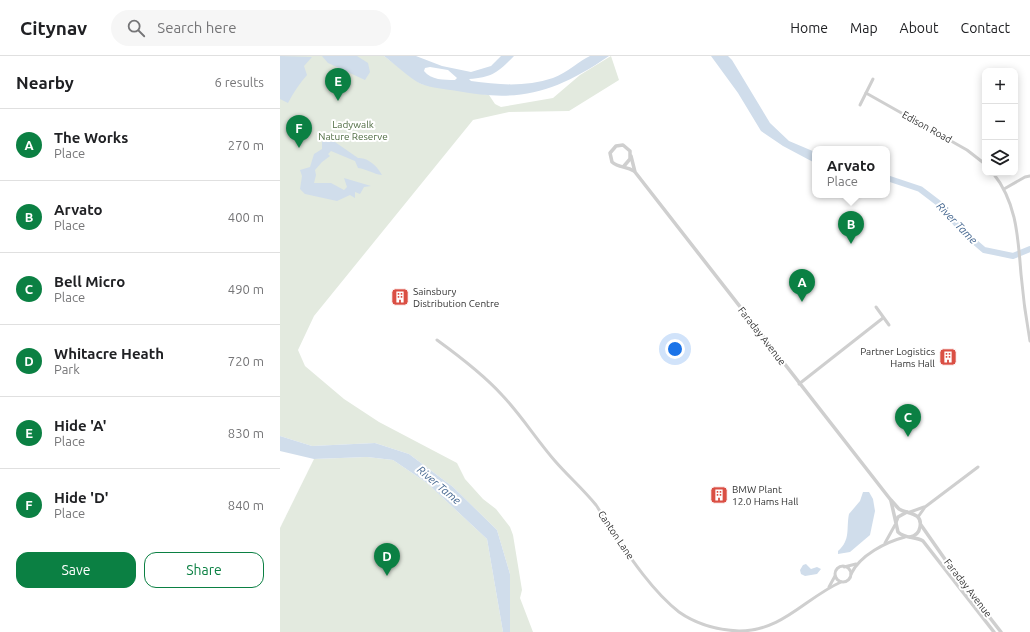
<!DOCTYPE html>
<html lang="en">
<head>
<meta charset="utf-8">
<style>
	body { margin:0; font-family:Ubuntu,sans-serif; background:#f6f6f6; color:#202124 }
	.controls { position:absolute; right:12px; top:12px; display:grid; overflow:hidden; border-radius:8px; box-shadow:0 2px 10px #0003 }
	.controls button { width:36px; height:36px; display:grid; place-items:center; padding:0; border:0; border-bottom:1px solid #e0e0e0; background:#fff; color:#202124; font:20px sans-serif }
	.you { position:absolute; left:395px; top:293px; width:14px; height:14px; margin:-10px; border:3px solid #fff; border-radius:50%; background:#1a73e8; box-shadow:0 0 0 6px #1a73e833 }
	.badge { display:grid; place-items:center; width:26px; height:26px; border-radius:50%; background:#0b8043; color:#fff; font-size:13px; font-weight:700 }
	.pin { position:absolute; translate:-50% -33px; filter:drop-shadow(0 1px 2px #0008) }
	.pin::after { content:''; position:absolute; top:21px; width:14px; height:12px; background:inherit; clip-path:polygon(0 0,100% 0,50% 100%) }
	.popup { position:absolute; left:532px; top:90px; width:78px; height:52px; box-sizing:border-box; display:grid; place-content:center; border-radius:8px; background:#fff; filter:drop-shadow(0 1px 3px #0005); font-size:13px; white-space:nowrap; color:#757577 }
	.popup b { font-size:15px; color:#202124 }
	.popup::after { content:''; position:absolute; left:50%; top:100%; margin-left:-8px; border:8px solid transparent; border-top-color:#fff }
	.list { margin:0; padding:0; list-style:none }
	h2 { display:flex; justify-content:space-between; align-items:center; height:52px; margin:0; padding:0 16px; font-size:17px }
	h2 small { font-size:13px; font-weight:400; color:#757577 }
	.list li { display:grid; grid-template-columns:26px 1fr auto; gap:12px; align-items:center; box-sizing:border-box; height:72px; padding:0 16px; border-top:1px solid #e0e0e0 }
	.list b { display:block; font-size:15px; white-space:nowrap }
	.list p { margin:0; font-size:13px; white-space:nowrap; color:#757577 }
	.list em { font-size:13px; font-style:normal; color:#757577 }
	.actions { display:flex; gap:8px; padding:12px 16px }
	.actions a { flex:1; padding:9px 0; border:1px solid #0b8043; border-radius:12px; text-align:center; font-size:14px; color:#0b8043 }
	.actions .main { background:#0b8043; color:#fff }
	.icon { flex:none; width:22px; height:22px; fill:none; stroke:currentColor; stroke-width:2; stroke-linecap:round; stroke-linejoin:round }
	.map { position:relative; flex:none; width:750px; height:576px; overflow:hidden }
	header { display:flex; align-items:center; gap:24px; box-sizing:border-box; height:56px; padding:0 20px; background:#fff; border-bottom:1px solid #e0e0e0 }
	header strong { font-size:19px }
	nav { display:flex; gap:22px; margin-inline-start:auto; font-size:14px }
	.search { width:280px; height:36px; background:#f6f6f6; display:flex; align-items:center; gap:10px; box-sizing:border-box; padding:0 14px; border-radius:22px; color:#757577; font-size:15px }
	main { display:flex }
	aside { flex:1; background:#fff }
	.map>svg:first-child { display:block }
	.green { fill:#e3eadf }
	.water { fill:#d0ddeb; fill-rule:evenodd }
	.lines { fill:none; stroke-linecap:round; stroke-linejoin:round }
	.river { stroke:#d0ddeb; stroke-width:6 }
	.minor { stroke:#cfcfcf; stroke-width:3 }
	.tertiary { stroke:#cfcfcf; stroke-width:3.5 }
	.labels { text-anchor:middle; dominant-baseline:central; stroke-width:4; stroke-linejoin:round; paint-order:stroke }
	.park-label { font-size:10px; fill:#4f6c42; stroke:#fff }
	.street-label { font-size:10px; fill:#323232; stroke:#fff }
	.poi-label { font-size:10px; fill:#323232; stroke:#fff; text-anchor:start }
	.water-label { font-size:11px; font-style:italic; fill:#456790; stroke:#fff }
</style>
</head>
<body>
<header>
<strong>Citynav</strong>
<div class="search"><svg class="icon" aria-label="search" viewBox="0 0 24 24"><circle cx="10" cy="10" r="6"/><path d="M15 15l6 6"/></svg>Search here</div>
<nav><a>Home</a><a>Map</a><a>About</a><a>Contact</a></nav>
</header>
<main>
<aside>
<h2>Nearby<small>6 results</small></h2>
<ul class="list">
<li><span class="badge">A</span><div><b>The Works</b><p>Place</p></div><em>270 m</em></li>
<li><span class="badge">B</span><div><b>Arvato</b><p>Place</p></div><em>400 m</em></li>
<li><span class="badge">C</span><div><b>Bell Micro</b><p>Place</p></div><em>490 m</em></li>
<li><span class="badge">D</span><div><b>Whitacre Heath</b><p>Park</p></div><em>720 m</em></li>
<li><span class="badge">E</span><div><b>Hide 'A'</b><p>Place</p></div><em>830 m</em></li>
<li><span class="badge">F</span><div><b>Hide 'D'</b><p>Place</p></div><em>840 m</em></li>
</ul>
<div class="actions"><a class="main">Save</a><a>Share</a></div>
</aside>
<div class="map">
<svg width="750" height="576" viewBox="0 0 750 576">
	<rect width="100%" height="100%" fill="#fff"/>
	<g class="green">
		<path d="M0,0H104L141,28L209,39L215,48L221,51L273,42L300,19L331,0L339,24L289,55L229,56L193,64L34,260L18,294L25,310L64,343L99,366L177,407L185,423L203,443L216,453L230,471L233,479L242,534L240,542L253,576H230V518L217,474L173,431L129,398L95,387L32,390L0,380Z"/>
		<path d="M87,401L113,404L147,427L207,483L223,576H0V472L34,403Z"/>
	</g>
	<g class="water">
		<path d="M0,0L32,1L24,10L27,19C20,27 13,37 8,47L0,43Z"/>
		<path d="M42,0H77L88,7L90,16L85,24L48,7Z"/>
		<path d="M104,0H136L162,10L191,16L211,10L221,0H234C217,17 213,21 189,23L191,25C219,29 246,31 273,22C287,17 300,4 310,0C315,0 324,0 329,0C276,36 241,47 177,35C166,33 151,32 141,28C128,21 116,9 104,0ZM150,11L168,14L177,22L175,24C164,24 151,24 144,15L145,12Z"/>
		<path d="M431,0H448L452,4L490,67L509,85L535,96V107L503,90L481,75L458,37Z"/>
		<path d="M42,84L55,86L78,102C88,101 98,111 102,119C93,118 87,113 78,112L75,105L51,95L48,98L50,100L42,106L35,114L36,119L34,127H51L64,134L67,131L64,122L91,130L84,131L80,138L75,136V142L70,139L57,145L25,138L20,133L22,120L20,114L30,111L34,98L42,93Z"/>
		<path d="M0,380L32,390L95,387L129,398L173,431L217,474L230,518V576H223L207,483L147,427L113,404L87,401L34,403L0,395Z"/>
		<path d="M583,436H589L593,443L595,455L590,479L570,496L558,498V495C571,484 566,472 569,458L580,445Z"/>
		<path d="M526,508L531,513L537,511L541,513L537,518L525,520L521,518L520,514L523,509Z"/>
	</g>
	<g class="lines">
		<path class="river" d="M607,122L640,133L661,149L683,176L704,194L733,200L750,193"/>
		<g class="minor">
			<path d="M586,37L687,94L705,108"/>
			<path d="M580,49L593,23"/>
			<path d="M713,117C737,147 738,182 741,218C743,241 746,263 750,285"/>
			<path d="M724,133L745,121L750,120"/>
			<path d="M596,251L609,269"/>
			<path d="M157,284C179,300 203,318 222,339C241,359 256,383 275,405C288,420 303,433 316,449C321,456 325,465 330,472C349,500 373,536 399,556C416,568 438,574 459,575C503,575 525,542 561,526"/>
			<path d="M519,328L603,262"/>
			<path d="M630,456L644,451"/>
			<path d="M638,461L645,451L698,411"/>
			<path d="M605,487L615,469"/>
			<circle cx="563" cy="518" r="8"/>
			<path d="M564,511L576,508"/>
			<path d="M571,518C580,499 606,486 625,481"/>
			<path d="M549,531L555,520"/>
		</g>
		<g class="tertiary">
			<path d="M351,100L355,116L610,443C613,446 616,450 619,453C627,458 643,456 640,471C639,477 635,480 630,481"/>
			<path d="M344,110L350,103V95L343,89L336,90L330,97L332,106C339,112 346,110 354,115"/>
			<path d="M611,445L618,476C625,483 635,480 643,485L714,576"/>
			<path d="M616,466L618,461L627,456"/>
			<path d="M641,469L669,509L721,576"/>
		</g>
	</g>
	<defs>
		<symbol id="building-square" viewBox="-11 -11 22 22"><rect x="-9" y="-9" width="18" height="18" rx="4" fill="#da4f44" stroke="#fff"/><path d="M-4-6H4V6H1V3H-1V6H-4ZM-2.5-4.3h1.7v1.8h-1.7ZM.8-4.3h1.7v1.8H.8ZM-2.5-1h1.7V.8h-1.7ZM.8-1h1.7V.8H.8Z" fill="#fff"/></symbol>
	</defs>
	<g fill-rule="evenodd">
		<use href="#building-square" x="110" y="231" width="20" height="20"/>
		<use href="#building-square" x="658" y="291" width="20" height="20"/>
		<use href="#building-square" x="429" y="429" width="20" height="20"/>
	</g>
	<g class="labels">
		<g class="park-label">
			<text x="73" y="68">Ladywalk<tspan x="73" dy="12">Nature Reserve</tspan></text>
		</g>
		<g class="street-label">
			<text transform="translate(647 71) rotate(29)">Edison Road</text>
			<text transform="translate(482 280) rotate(52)">Faraday Avenue</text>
			<text transform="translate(336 479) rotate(56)">Canton Lane</text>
			<text transform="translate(688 532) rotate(52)">Faraday Avenue</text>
		</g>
		<g class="poi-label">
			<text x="133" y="235">Sainsbury<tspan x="133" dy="12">Distribution Centre</tspan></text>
			<text x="655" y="295" text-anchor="end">Partner Logistics<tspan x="655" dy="12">Hams Hall</tspan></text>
			<text x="452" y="433">BMW Plant<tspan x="452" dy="12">12.0 Hams Hall</tspan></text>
		</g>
		<g class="water-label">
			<text transform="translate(677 167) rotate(46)">River Tame</text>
			<text transform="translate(159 429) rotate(40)">River Tame</text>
		</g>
	</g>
</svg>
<div class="controls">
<button>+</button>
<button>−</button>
<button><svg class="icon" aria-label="layers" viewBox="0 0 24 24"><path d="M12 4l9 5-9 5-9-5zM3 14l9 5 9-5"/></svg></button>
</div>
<div class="you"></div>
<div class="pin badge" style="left:522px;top:246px">A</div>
<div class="pin badge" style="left:571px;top:188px">B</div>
<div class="popup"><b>Arvato</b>Place</div>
<div class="pin badge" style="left:628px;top:381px">C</div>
<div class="pin badge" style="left:107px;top:520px">D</div>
<div class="pin badge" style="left:58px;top:45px">E</div>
<div class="pin badge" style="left:19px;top:92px">F</div>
</div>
</main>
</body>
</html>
